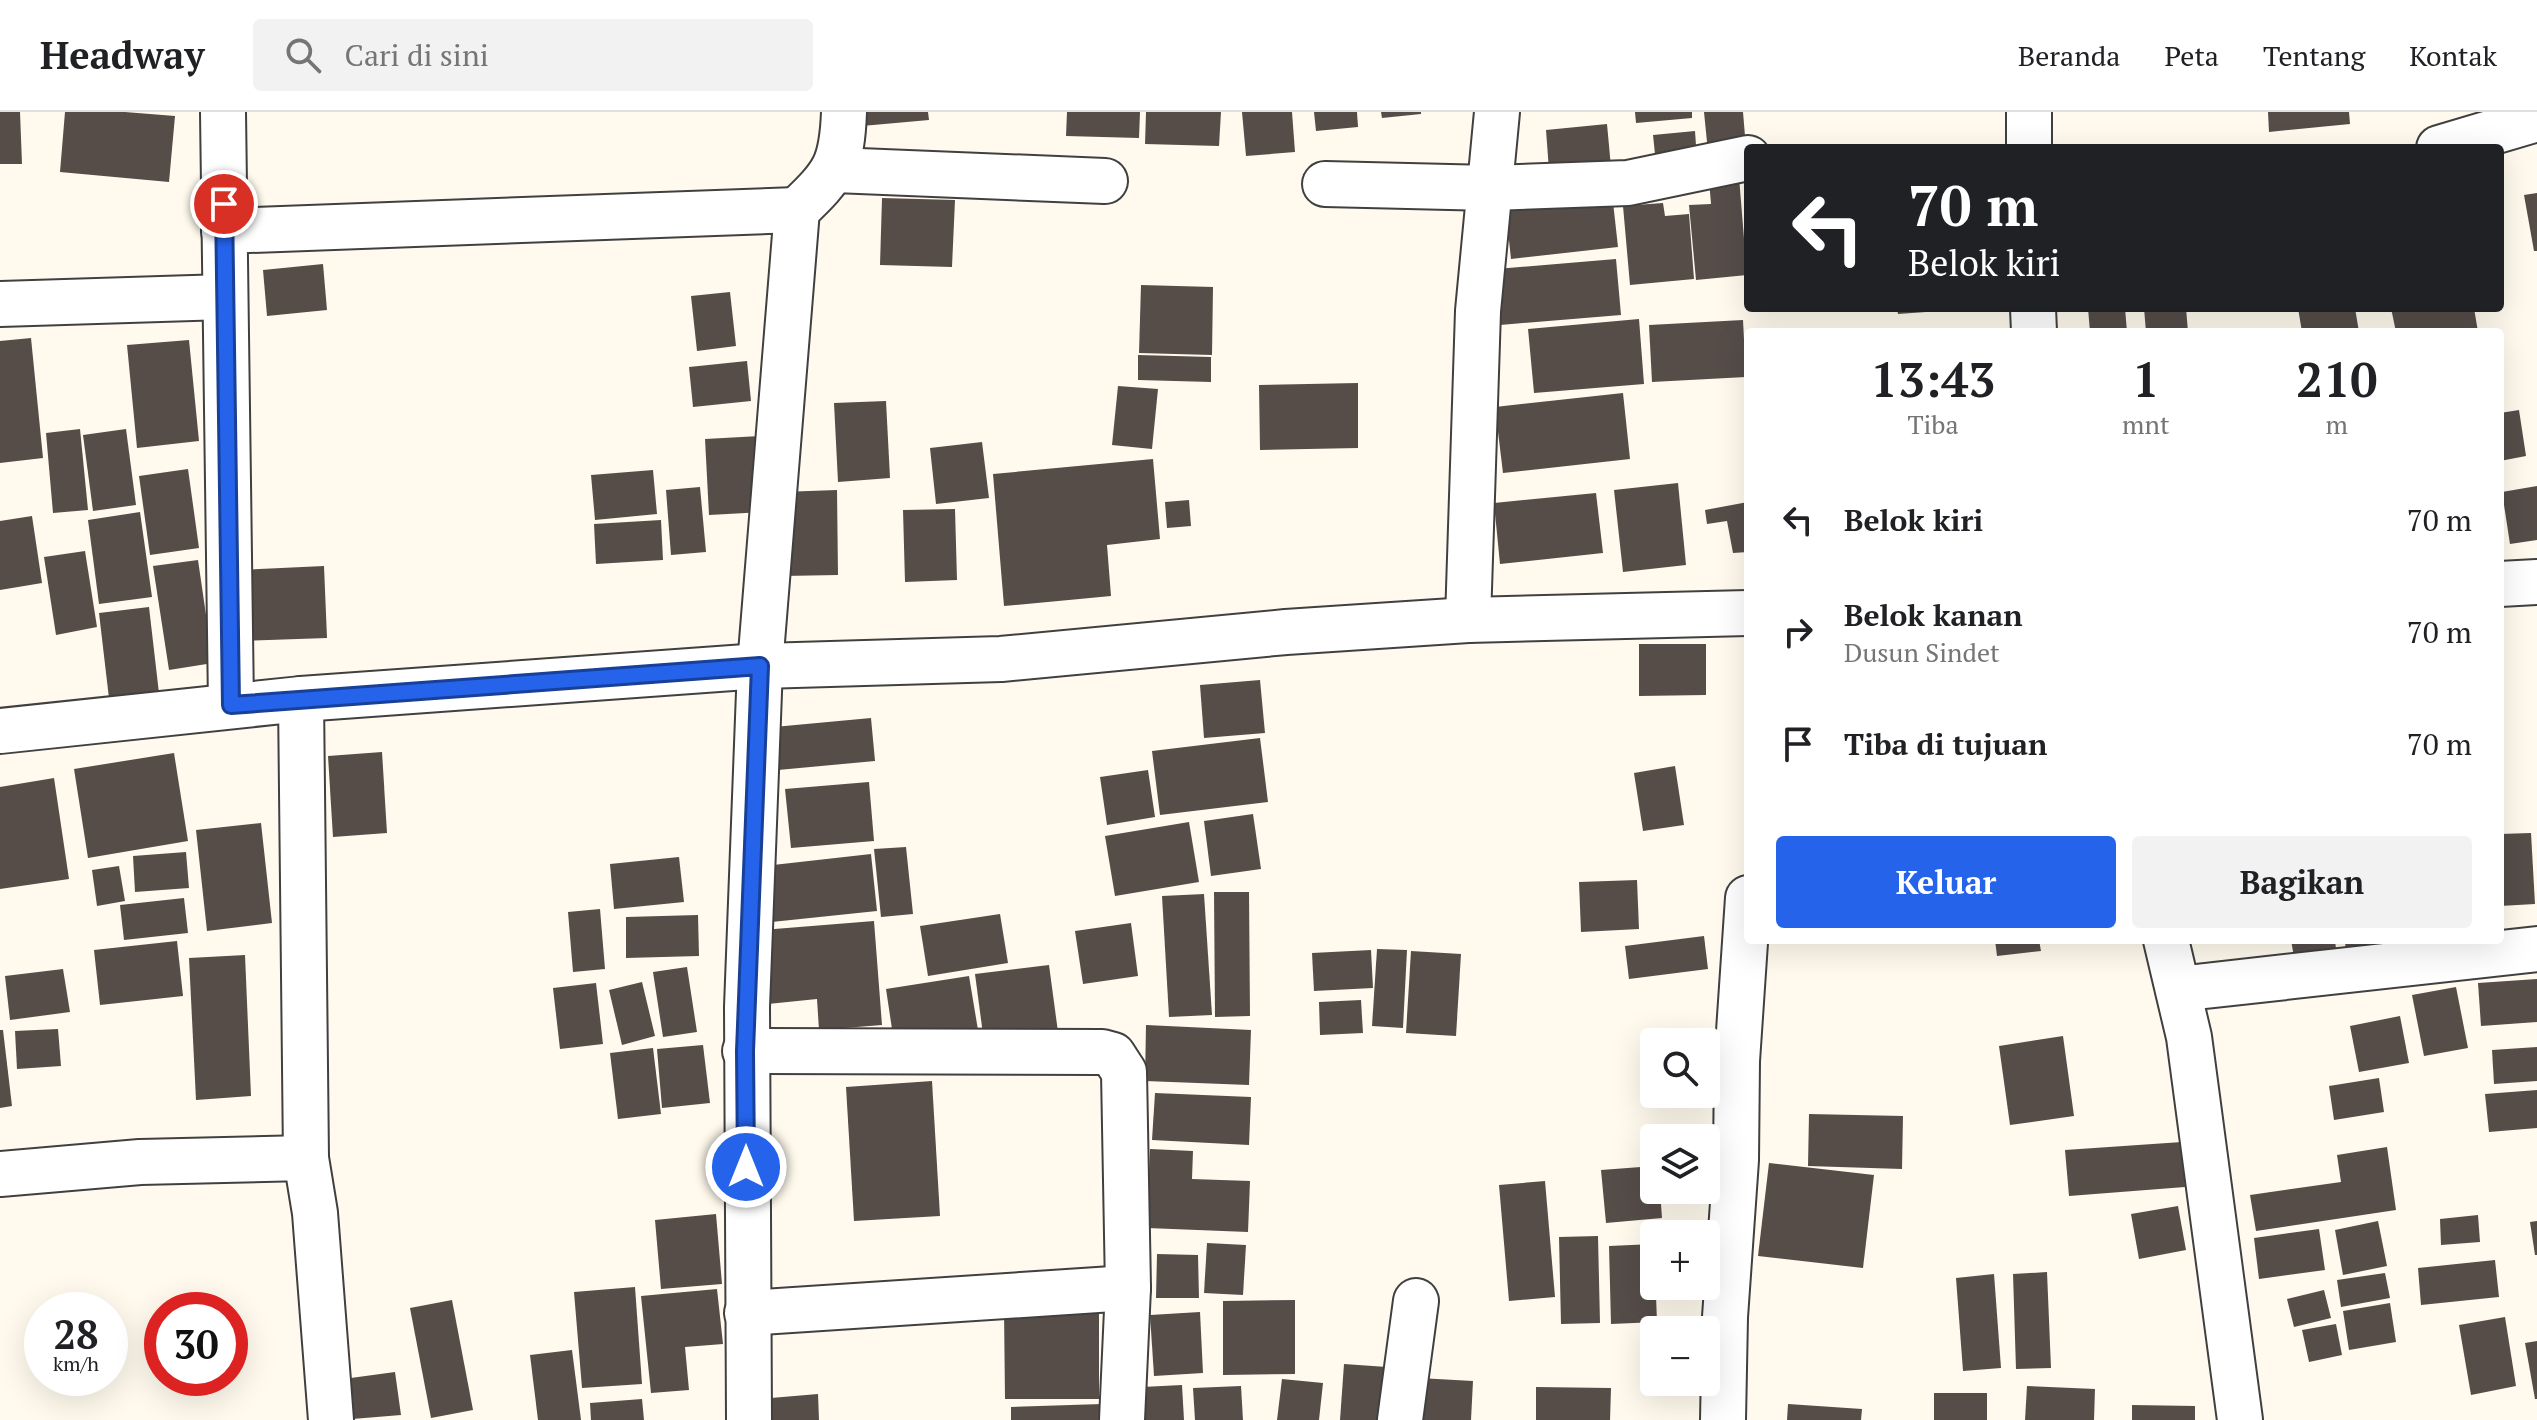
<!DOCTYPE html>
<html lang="id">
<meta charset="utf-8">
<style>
body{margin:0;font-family:"PT Serif",serif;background:#f2f2f2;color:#202124;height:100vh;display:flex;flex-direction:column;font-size:30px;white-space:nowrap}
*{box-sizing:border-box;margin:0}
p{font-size:26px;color:#757577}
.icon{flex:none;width:44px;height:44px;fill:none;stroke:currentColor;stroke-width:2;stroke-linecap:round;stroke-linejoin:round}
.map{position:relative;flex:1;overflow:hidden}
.side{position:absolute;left:1744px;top:216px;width:760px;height:616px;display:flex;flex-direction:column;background:#fff;border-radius:8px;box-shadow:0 8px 32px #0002}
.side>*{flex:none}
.hud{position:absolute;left:1744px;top:32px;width:760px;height:168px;border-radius:8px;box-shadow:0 8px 32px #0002;background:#202124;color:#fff;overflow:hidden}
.controls{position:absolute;left:1640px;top:916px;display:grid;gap:16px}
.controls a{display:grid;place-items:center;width:80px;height:80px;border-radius:8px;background:#fff;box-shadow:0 8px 32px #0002;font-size:40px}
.speed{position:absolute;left:24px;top:1180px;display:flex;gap:16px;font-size:40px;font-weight:700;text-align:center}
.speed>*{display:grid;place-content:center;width:104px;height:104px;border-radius:50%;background:#fff;box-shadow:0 8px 32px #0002;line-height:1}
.speed small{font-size:20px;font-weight:400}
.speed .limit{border:12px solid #d22;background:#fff;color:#111}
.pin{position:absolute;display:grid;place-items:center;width:68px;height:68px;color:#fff;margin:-34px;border:4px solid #fff;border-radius:50%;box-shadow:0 2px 8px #0007}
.me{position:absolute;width:88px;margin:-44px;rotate:0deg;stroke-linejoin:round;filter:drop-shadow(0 0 6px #0008)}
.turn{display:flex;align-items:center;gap:28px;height:168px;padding:0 32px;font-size:36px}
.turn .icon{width:104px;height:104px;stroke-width:2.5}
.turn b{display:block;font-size:56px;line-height:68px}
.eta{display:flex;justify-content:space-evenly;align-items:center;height:136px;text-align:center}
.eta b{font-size:48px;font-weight:700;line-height:56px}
.primary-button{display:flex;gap:16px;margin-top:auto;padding:16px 32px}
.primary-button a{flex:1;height:92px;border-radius:8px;background:#2563eb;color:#fff;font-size:32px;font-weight:700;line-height:92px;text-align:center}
.primary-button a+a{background:#f2f2f2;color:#202124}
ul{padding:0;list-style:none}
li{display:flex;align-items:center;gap:24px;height:112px;padding:0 32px}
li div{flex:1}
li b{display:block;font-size:30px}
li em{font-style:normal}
header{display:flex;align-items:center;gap:48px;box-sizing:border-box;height:112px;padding:0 40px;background:#fff;border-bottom:2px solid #e0e0e0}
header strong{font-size:38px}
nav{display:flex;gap:44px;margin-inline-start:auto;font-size:28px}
.search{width:560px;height:72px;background:#f2f2f2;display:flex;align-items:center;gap:20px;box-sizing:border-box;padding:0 28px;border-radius:8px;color:#757577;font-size:30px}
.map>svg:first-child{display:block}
</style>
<header>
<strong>Headway</strong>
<div class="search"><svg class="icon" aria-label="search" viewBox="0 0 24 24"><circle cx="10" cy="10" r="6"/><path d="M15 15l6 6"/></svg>Cari di sini</div>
<nav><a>Beranda</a><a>Peta</a><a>Tentang</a><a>Kontak</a></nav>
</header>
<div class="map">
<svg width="2537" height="1308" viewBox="0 0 2537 1308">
<rect width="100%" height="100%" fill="#fffaed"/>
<!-- building -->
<g fill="#564d49">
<path d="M0 0H20L22 52H0Z"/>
<path d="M65 0H125L175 4 169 70 60 60Z"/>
<path d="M861 0H928L929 8 862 14Z"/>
<path d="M1067 0H1140L1139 26 1066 24Z"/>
<path d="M1146 0H1221L1219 34 1145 32Z"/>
<path d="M1242 0H1292L1295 40 1246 44Z"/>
<path d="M1314 0H1357L1358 15 1316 19Z"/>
<path d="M1381 0H1421V2L1382 6Z"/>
<path d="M1635 0H1692V6L1636 11Z"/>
<path d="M1704 0H1743L1746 36 1708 40Z"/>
<path d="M2268 0H2349L2350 12 2269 20Z"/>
<path d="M1607 12 1612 66 1550 72 1546 18Z"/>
<path d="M1695 19 1697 48 1656 52 1653 23Z"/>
<path d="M1739 65 1747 163 1696 168 1689 93 1711 92 1709 68Z"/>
<path d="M1612 81 1618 135 1511 147 1505 92Z"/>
<path d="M2537 81V139H2534L2524 83Z"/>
<path d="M882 86 955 88 952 155 880 153Z"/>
<path d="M1663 91 1665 104 1689 102 1694 167 1630 173 1623 94Z"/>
<path d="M1616 147 1621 203 1500 213 1496 157Z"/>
<path d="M323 152 327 198 267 204 263 158Z"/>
<path d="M1141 173 1213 175 1212 243 1139 241Z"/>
<path d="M730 180 736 234 697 239 691 184Z"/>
<path d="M1897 196H1925L1926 200 1898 202Z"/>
<path d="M2088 196H2125L2127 220H2090Z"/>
<path d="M2144 196H2186L2188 220H2146Z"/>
<path d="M2298 196H2355L2359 220H2302Z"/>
<path d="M2391 196H2474L2478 220H2396Z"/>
<path d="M1639 207 1644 272 1534 281 1528 217Z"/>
<path d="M1743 208 1746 265 1652 270 1649 213Z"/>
<path d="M31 226 43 346 0 351V229Z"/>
<path d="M189 228 199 329 137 336 127 233Z"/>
<path d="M1138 243 1211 245V270L1138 268Z"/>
<path d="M747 249 751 289 693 295 689 255Z"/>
<path d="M1358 271V336L1260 338 1259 273Z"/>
<path d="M1118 274 1158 277 1152 337 1112 333Z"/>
<path d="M1623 281 1630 347 1503 361 1495 295Z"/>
<path d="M886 289 890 366 838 370 834 291Z"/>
<path d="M2519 298 2526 344 2500 349V301Z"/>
<path d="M80 317 88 398 53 401 46 321Z"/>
<path d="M126 317 136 393 93 399 83 323Z"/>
<path d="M760 324 764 400 709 403 705 327Z"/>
<path d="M982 330 989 386 936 392 930 336Z"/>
<path d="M1153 347 1160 427 1107 433 1111 484 1004 494 993 362Z"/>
<path d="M188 357 199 436 150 443 139 364Z"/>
<path d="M653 358 657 402 595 408 591 363Z"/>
<path d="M1678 371 1686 453 1623 460 1614 378Z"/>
<path d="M2537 374V428L2510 432 2502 380Z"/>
<path d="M700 375 706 440 671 443 666 378Z"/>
<path d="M837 378 838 463 783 464 781 380Z"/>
<path d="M1596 381 1603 441 1500 452 1494 391Z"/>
<path d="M1189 388 1191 414 1167 416 1165 390Z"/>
<path d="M1748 390V440L1733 441 1727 409 1707 412 1705 398Z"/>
<path d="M955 397 957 468 905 470 903 398Z"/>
<path d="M140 400 152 485 99 492 88 408Z"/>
<path d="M32 404 42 471 0 478V409Z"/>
<path d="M661 408 663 448 596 452 594 412Z"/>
<path d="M85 439 97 515 56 523 44 445Z"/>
<path d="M198 448 213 551 169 558 153 454Z"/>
<path d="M324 454 327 526 240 529 237 458Z"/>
<path d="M149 495 160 590 110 595 99 501Z"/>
<path d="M1639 532H1706V583L1639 584Z"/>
<path d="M1260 568 1265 621 1204 626 1200 573Z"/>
<path d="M871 606 875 649 778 658 774 615Z"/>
<path d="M1260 626 1268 690 1160 703 1152 639Z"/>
<path d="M382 640 387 721 333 725 328 644Z"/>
<path d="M174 641 188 729 88 746 74 657Z"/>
<path d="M1675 654 1684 713 1643 719 1634 661Z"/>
<path d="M1148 658 1155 705 1107 713 1100 665Z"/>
<path d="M54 666 69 767 0 777V675Z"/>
<path d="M869 670 874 729 791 736 785 677Z"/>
<path d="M1253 702 1261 757 1211 764 1204 709Z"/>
<path d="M1189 710 1199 770 1115 784 1105 724Z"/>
<path d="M261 711 272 811 207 819 196 718Z"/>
<path d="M2531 721 2535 792 2500 794V722Z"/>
<path d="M906 735 913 802 881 805 874 737Z"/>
<path d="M186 740 189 776 135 780 133 744Z"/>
<path d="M871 742 877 799 761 811 755 755Z"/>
<path d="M679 745 684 790 614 797 610 752Z"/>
<path d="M119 754 125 789 97 794 92 758Z"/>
<path d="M1637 768 1639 817 1581 820 1579 770Z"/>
<path d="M1214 780H1249L1250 904 1215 905Z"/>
<path d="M1204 782 1212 903 1169 905 1162 784Z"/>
<path d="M184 786 188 821 124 828 120 793Z"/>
<path d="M600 797 605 857 573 860 568 800Z"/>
<path d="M1000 802 1008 851 928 864 920 814Z"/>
<path d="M698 803 699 844 626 846V805Z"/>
<path d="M874 809 882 913 819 918 817 887 768 892 762 818Z"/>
<path d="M1131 811 1138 864 1083 872 1075 819Z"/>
<path d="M1704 824 1708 857 1629 867 1625 834Z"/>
<path d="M1995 828H2039L2041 839 1997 844Z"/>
<path d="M2291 828H2335L2337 846 2294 845Z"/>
<path d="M2345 828H2371L2372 843 2346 845Z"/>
<path d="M177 829 183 884 100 893 94 838Z"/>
<path d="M1377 837 1407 838 1403 916 1372 914Z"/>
<path d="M1371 838 1373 876 1314 879 1312 841Z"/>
<path d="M1411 839 1461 842 1456 924 1406 921Z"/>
<path d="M245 843 251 984 196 988 189 846Z"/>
<path d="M1049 853 1058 920 984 930 975 862Z"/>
<path d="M687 855 697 920 663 925 653 860Z"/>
<path d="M63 857 70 900 10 908 5 864Z"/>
<path d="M969 864 979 924 895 937 886 877Z"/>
<path d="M2537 867V910L2481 914 2478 871Z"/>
<path d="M642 870 655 924 622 933 609 878Z"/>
<path d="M596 871 603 932 560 937 553 876Z"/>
<path d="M2456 875 2468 936 2424 944 2412 883Z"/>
<path d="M1361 888 1363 921 1320 923 1319 890Z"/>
<path d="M2400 904 2409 951 2359 960 2350 914Z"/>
<path d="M1146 913 1251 918 1249 973 1145 969Z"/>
<path d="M58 917 61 954 17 957 15 919Z"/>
<path d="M0 918H3L12 994 0 996Z"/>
<path d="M2063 924 2074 1004 2010 1013 1999 934Z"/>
<path d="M703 933 710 991 662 996 657 937Z"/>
<path d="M2537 935V969L2494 972 2492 938Z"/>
<path d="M653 936 661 1002 618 1007 610 941Z"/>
<path d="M2379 966 2384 1000 2334 1008 2329 974Z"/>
<path d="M932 969 940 1104 854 1109 846 975Z"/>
<path d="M2537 978V1016L2489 1020 2485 982Z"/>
<path d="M1155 981 1251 985 1249 1033 1152 1028Z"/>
<path d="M1809 1002 1903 1004 1902 1057 1808 1054Z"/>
<path d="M2182 1030 2185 1075 2069 1084 2065 1038Z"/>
<path d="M2387 1035 2396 1098 2256 1119 2250 1083 2341 1070 2337 1043Z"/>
<path d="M1150 1037 1193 1039 1192 1067 1250 1069 1248 1120 1147 1116Z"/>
<path d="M1769 1051 1874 1063 1863 1156 1758 1144Z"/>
<path d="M1654 1054V1078H1660L1662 1106 1606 1111 1601 1058Z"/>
<path d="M1545 1069 1555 1185 1509 1189 1499 1073Z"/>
<path d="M2178 1094 2186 1138 2139 1147 2131 1102Z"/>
<path d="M716 1102 722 1172 661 1177 655 1108Z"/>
<path d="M2478 1103 2480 1130 2441 1133 2440 1107Z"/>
<path d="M2378 1109 2387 1154 2343 1163 2335 1118Z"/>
<path d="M2537 1109V1143H2535L2530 1110Z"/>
<path d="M2319 1117 2325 1158 2259 1167 2254 1126Z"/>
<path d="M1598 1124 1600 1211 1561 1212 1559 1125Z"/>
<path d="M1207 1131 1246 1133 1243 1183 1204 1181Z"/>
<path d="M1654 1132 1657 1210 1611 1212 1609 1134Z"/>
<path d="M1157 1142 1198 1143 1199 1186H1156Z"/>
<path d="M2495 1148 2499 1185 2421 1193 2418 1156Z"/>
<path d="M2047 1160 2051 1256 2016 1257 2013 1162Z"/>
<path d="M2385 1161 2390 1186 2341 1195 2337 1168Z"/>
<path d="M1994 1162 2001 1256 1963 1259 1956 1166Z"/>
<path d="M635 1175 642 1272 582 1276 574 1180Z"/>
<path d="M717 1177 723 1232 685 1235 689 1278 651 1281 641 1184Z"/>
<path d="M2324 1178 2331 1206 2294 1215 2287 1187Z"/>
<path d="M452 1188 473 1298 431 1306 410 1196Z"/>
<path d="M1295 1188V1262L1223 1263V1189Z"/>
<path d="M2390 1191 2396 1230 2349 1238 2343 1199Z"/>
<path d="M1004 1197H1099V1287H1005Z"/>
<path d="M1200 1200 1203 1261 1154 1264 1150 1203Z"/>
<path d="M2505 1205 2516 1274 2471 1283 2459 1213Z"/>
<path d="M2336 1212 2342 1243 2309 1250 2302 1218Z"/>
<path d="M2537 1229V1287H2535L2525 1231Z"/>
<path d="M572 1238 581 1308H538L530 1243Z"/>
<path d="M1344 1252 1387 1255 1383 1308H1340Z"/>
<path d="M395 1260 401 1303 340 1308 336 1268Z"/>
<path d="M1419 1266 1473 1269 1471 1308H1416Z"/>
<path d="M1282 1267 1323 1271 1319 1308H1277Z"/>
<path d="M1182 1273 1184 1308H1143L1142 1275Z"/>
<path d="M1241 1274 1243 1308H1195L1193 1276Z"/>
<path d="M2027 1274 2095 1277 2094 1308H2025Z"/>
<path d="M1536 1275 1611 1276 1610 1308H1536Z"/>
<rect x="1934" y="1281" width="53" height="27"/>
<path d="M818 1282 819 1308H759L758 1287Z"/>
<path d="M642 1287 644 1308H591L590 1291Z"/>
<path d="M1102 1292V1308H1011V1295Z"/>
<path d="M1788 1292 1862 1297 1861 1308H1787Z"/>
<path d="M2132 1293 2195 1294V1308H2132Z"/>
</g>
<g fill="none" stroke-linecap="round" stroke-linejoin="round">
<!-- minor casing -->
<g stroke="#404040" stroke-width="48">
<g id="minor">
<path d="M223 0 231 593"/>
<path d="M2029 0V36"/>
<path d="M2439 36 2537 7"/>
<path d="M835 58 1105 69"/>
<path d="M1325 72 1491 76 1628 71 1748 46"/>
<path d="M224 119 797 98"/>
<path d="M0 192 225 185"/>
<path d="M2033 196 2034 220"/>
<path d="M2500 472 2537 470"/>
<path d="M1468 508 1478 199 1497 0"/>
<path d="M301 587 306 1046"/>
<path d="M0 619 301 587 760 554 1001 547 1286 520 1468 508 1748 501"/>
<path d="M2166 828 2189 925 2240 1308"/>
<path d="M2178 877 2537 837"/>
<path d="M745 939 1102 940 1113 943 1124 960 1128 1176 1122 1308"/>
<path d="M0 1062 140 1050 306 1046 315 1101 331 1308"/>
<path d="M747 1201 1128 1176"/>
<path d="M749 1308 747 895 760 554 797 98C835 62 842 52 844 0"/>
<path d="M1400 1308 1416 1189"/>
<path d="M1723 1308 1725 1205 1736 1048 1737 949 1748 786"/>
</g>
</g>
<!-- minor -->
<use href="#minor" stroke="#fff" stroke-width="44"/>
</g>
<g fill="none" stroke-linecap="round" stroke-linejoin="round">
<!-- route casing -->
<g stroke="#184099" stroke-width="20">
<path id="route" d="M224 92 231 593 760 554 745 939 746 1055"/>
</g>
<!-- route -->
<use href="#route" stroke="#2563eb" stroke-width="14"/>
</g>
</svg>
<div class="controls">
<a><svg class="icon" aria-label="search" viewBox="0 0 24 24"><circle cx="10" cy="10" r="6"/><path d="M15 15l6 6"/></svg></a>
<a><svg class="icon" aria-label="layers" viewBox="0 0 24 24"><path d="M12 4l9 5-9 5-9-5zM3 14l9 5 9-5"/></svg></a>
<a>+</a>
<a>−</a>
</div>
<div class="speed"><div>28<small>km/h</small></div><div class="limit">30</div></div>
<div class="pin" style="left:224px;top:92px;background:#d93025"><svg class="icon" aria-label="arrive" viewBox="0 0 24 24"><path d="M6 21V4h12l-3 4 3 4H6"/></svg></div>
<svg class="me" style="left:746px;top:1055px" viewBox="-20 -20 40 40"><circle r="17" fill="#2563eb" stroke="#fff" stroke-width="3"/><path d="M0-11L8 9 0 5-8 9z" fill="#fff"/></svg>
<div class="hud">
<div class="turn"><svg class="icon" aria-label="left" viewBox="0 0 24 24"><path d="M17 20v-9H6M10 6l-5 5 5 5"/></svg><div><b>70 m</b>Belok kiri</div></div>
</div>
<section class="side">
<div class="eta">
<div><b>13:43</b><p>Tiba</p></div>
<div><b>1</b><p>mnt</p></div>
<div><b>210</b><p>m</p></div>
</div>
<ul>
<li><svg class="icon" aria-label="left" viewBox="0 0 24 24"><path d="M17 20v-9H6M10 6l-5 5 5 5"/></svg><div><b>Belok kiri</b></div><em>70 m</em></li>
<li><svg class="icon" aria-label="right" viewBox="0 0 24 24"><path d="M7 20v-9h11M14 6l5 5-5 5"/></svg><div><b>Belok kanan</b><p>Dusun Sindet</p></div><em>70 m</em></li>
<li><svg class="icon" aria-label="arrive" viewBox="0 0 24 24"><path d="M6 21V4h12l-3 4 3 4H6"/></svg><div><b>Tiba di tujuan</b></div><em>70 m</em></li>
</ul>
<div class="primary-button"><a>Keluar</a><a>Bagikan</a></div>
</section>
</div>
